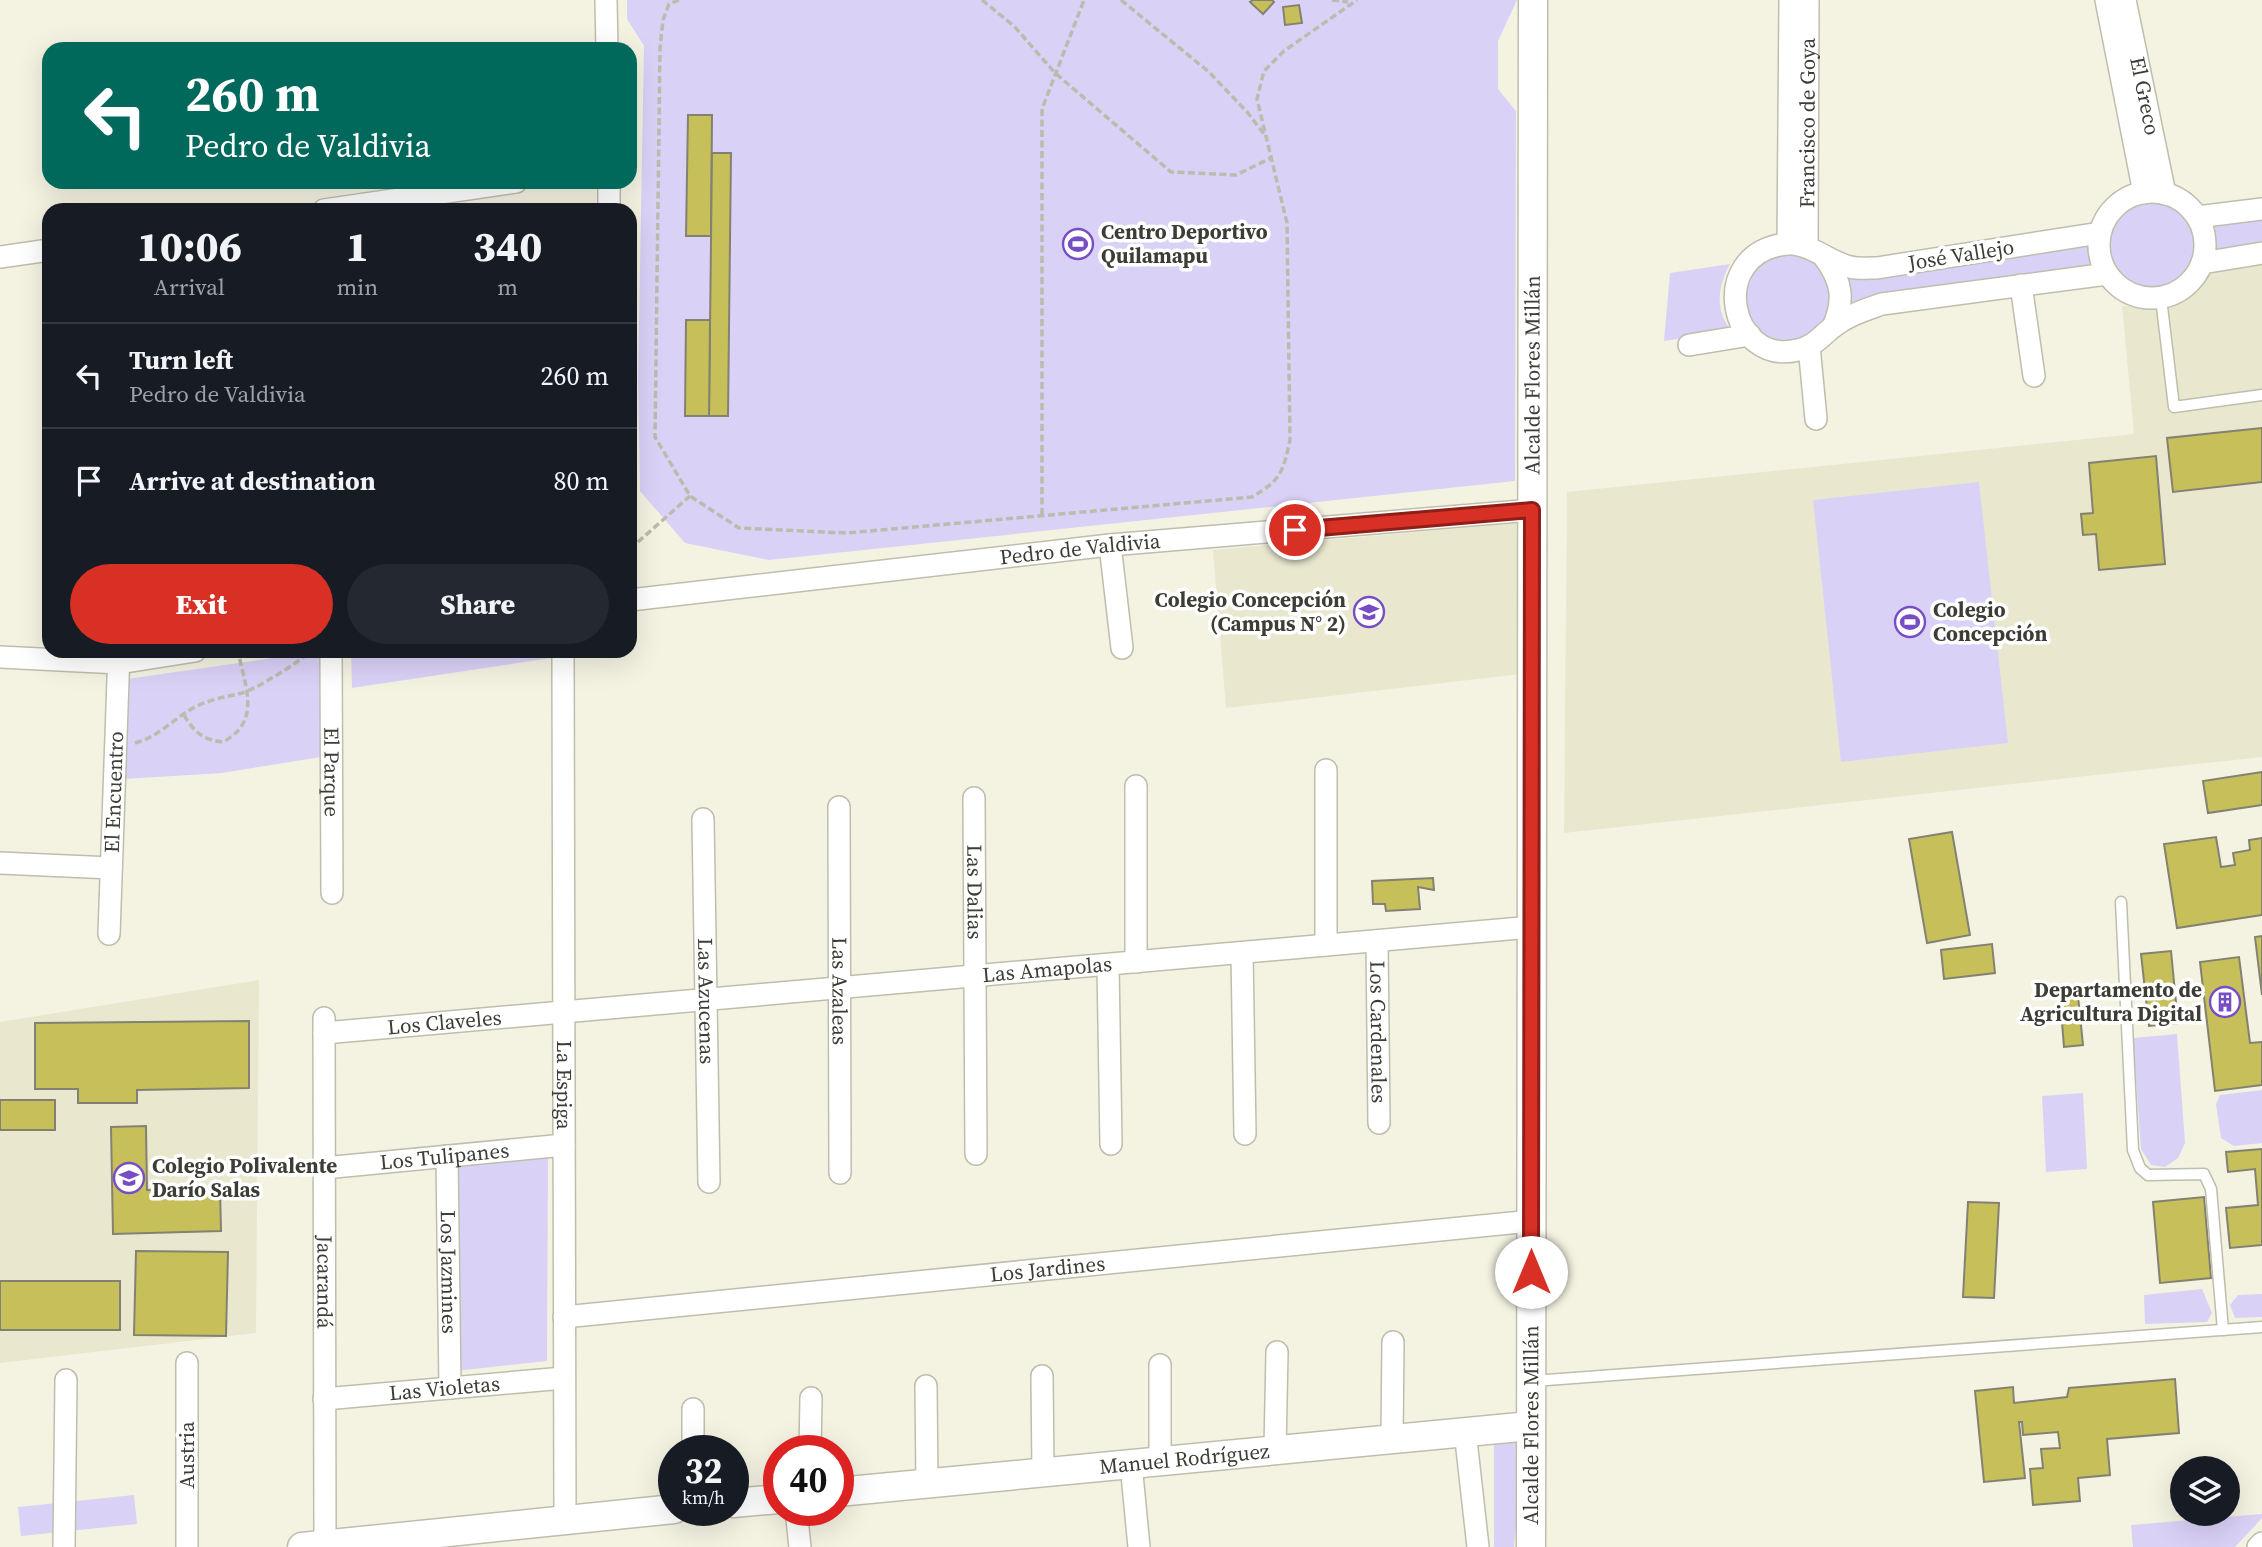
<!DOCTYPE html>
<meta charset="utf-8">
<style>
body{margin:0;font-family:"Source Serif 4",serif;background:#242831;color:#f1f3f6;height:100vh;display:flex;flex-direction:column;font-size:26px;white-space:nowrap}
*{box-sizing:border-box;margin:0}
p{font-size:23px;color:#9ea1a6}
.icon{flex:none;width:38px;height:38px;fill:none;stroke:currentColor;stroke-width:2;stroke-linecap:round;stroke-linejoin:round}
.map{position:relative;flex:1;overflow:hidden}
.panel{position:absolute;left:42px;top:203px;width:595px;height:455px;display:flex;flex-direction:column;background:#171b24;border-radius:21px;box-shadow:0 7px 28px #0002}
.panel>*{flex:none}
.hud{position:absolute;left:42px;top:42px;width:595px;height:147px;border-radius:21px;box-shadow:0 7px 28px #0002;background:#00695c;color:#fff;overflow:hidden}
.buttons{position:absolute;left:2170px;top:1456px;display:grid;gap:14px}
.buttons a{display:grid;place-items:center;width:70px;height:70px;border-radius:50%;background:#171b24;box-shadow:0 7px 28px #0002;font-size:35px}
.speed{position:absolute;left:658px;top:1435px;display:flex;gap:14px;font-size:35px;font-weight:700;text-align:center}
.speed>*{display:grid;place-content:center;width:91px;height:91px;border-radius:50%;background:#171b24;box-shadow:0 7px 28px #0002;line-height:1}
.speed small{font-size:18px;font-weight:400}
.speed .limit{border:10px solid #d22;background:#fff;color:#111}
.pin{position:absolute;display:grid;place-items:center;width:60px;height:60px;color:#fff;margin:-30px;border:4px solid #fff;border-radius:50%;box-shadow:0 2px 7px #0007}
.me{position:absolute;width:77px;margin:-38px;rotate:0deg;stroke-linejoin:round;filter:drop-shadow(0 0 5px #0008)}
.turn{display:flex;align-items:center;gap:24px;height:147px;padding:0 28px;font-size:32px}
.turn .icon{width:91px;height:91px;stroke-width:2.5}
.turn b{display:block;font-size:49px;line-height:60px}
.eta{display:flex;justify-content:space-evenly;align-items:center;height:119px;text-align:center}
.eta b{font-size:42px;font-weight:800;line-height:49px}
.primary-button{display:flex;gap:14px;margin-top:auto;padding:14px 28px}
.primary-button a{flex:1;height:80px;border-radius:42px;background:#d93025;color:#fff;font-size:28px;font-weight:800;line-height:80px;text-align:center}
.primary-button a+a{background:#242831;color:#f1f3f6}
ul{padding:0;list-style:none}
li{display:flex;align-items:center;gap:21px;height:105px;padding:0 28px;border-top:2px solid #363941}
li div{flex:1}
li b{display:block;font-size:26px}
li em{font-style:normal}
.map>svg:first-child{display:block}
</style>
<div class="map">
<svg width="2262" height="1547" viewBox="0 0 2262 1547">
<rect width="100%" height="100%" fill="#f4f3e2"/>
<!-- built -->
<g fill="#e9e8cf">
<path d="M2262 262V757L1564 833 1567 492 2134 434 2122 306 2161 307 2183 296 2206 270Z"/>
<path d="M1519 523 1521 674 1226 708 1213 550Z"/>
<path d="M259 980 256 1333 0 1363V1022Z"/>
</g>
<!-- green -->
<g fill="#dad1f7">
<path d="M627 0H1517L1498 41V89L1516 111 1515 481 769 560 685 543 640 491 638 377 644 46 627 19Z"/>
<circle cx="2153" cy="246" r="48"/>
<path d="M2262 213V249L2213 256 2209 218Z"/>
<path d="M2097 237 2102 267 1840 314 1834 263Z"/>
<path d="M1790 249 1825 266 1836 304 1814 337C1803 339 1787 345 1776 343 1744 339 1729 283 1754 263 1763 256 1779 253 1790 249Z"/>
<path d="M1730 264C1718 285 1714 311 1732 331L1664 341 1670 273Z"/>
<path d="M1979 482 2008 743 1841 762 1813 500Z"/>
<path d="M322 651 321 757 222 773 124 779 127 679Z"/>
<path d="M351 651H552L551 658 352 688Z"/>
<path d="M2177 1034 2185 1143 2178 1158 2165 1167 2151 1165 2141 1149 2133 1038Z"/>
<path d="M2262 1090V1143L2234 1146 2221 1138 2216 1104 2220 1095Z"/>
<path d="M2083 1093 2087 1169 2046 1172 2042 1096Z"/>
<path d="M548 1157 547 1361 455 1371 456 1165Z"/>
<path d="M2202 1289 2212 1313 2207 1322 2145 1324 2144 1295Z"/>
<path d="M2262 1294V1317L2235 1318 2230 1305 2238 1295Z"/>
<path d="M1524 1435 1514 1547H1494V1439Z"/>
<path d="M134 1495 137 1524 21 1536 18 1507Z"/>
<path d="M2262 1514V1518L2235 1547H2133L2131 1525Z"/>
</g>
<!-- building -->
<g fill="#c7c05a" stroke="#838272" stroke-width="2">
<path d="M1253 0H1272L1274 2 1263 14 1250 2Z"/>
<path d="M1299 5 1302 23 1285 25 1283 7Z"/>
<path d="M688 115H712L711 236H686Z"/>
<path d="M712 153H731L728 416H709Z"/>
<path d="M686 320H710L709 416H685Z"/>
<path d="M2262 428V482L2173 492 2167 438Z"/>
<path d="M2156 456 2165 564 2099 570 2096 534 2083 535 2081 514 2093 513 2089 463Z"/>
<path d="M2262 772V805L2208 813 2203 781Z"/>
<path d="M1952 832 1970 935 1927 943 1909 839Z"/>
<path d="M2216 837 2221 867 2235 865 2233 853 2250 850 2249 840 2262 838V915L2177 928 2164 844Z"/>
<path d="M1433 878 1434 890 1418 887 1420 909 1386 911 1385 904H1373L1372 881Z"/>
<path d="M2262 936V995L2255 937Z"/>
<path d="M1992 944 1995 973 1944 979 1941 950Z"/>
<path d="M2171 951 2178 1023 2149 1026 2141 954Z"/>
<path d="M2239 957 2250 1043 2262 1042V1085L2215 1091 2200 962Z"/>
<path d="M2078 996 2083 1045 2064 1047 2060 998Z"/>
<path d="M249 1021V1088L137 1090V1103H78V1089H35V1023Z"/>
<rect x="0" y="1100" width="55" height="30"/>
<path d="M146 1126 147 1190 220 1188 221 1231 113 1234 111 1127Z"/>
<path d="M2262 1149V1245L2230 1248 2226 1208 2258 1205 2255 1169 2228 1172 2226 1152Z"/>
<path d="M2204 1197 2211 1278 2160 1283 2153 1202Z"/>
<path d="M1968 1202 1999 1203 1994 1298 1963 1297Z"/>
<path d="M136 1251 228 1252 226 1336 134 1335Z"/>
<rect x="0" y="1281" width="120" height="49"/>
<path d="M2175 1379 2179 1433 2107 1439 2110 1475 2078 1478 2080 1501 2033 1505 2030 1469 2043 1468 2041 1449 2060 1448 2058 1432 2023 1435 2022 1422H2019L2025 1478 1984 1482 1975 1391 2013 1387 2014 1403 2067 1397 2069 1388Z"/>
</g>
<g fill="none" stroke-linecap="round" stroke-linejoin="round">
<!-- service casing -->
<g stroke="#bfbead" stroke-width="13">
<g id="service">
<path d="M2161 298 2174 407 2262 395"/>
<path d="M2121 902 2133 1150 2140 1168 2148 1175 2204 1174 2211 1189 2223 1330"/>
<path d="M1533 1381 2262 1327"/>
</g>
</g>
<!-- minor casing -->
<g stroke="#bfbead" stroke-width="24">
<g id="minor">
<path d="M606 0 607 49"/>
<path d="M2106 0 2144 193"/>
<path id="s1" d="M2125 0 2165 194"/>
<circle cx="2152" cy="245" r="53"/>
<path d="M324 210 516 182"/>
<path d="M609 210V182"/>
<path d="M2197 217 2262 209"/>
<path d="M2100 233 1877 268C1869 268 1858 269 1850 267 1829 262 1809 242 1786 244 1706 253 1729 367 1798 350 1815 346 1821 336 1833 327 1848 315 1865 310 1882 304L2107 274"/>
<path d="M1788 244 1790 0"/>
<path id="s2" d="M1807 247 1808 0"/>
<path d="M0 257 49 250"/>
<path d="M1824 257C1842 281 1845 300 1833 327"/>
<path d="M2202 263 2262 253"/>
<path d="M2021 285 2034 376"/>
<path d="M1689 345 1750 335"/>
<path d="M1809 346 1816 419"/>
<path d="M1110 545 1122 648"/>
<path id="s3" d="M630 600 1110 545 1532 510"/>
<path id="s4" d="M331 651 332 893"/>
<path id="s5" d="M563 651 565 1520"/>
<path d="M0 657 119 663 195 651"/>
<path d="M1326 770V945"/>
<path id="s6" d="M974 798 976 1154"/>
<path id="s7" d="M839 807 840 1173"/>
<path id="s8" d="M703 819 709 1182"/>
<path d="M0 863 111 868"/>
<path id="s9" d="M109 934 119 651"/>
<path id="s10" d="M1377 941 1379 1123"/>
<path d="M1242 953 1245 1134"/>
<path d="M1136 962V786"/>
<path d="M1108 965 1111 1144"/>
<path id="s11" d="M324 1018 325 1545"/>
<path id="s12" d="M324 1033 1531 927"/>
<path id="s13" d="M447 1156 450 1388"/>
<path id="s14" d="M324 1168 564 1145"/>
<path id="s15" d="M564 1317 1531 1221"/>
<path d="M1160 1365V1461"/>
<path d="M1042 1376 1043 1472"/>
<path d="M926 1386 927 1484"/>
<path id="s16" d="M324 1399 564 1378"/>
<path d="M1465 1431 1478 1547"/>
<path d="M1392 1438 1393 1342"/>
<path d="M1275 1449 1277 1352"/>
<path d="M693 1451V1409"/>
<path d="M810 1451 811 1398"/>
<path d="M1131 1464 1139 1547"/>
<path d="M796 1510 800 1547"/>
<path d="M64 1547 66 1380"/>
<path d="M187 1547V1363"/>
<path d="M2258 1547 2262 1543"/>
</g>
</g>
<!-- tertiary casing -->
<g stroke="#bfbead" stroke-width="31">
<g id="tertiary">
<path id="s17" d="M838 1492 1530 1426"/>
<path d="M733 1503 779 1499"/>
<path d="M302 1547 674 1509"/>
<path id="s18" d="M1531 1547 1533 0"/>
</g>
</g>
<!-- path -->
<g stroke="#bcbbad" stroke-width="3.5" stroke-dasharray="7 3.5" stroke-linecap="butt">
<path d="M679 0 669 4 663 20 660 48 655 437 690 496 739 528 847 533 1252 497C1281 480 1283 472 1290 440L1287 223 1257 99 1264 71 1284 51 1357 0"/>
<path d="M982 0 1014 26 1055 73 1171 172 1236 175 1271 158"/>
<path d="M1121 0 1209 72 1248 113 1264 134"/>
<path d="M1332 0 1348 2"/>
<path d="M1042 515V109L1084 0"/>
<path d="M630 549 690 496"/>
<path d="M184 715C194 732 203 740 223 742 262 721 245 687 238 651"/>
<path d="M135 743C159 737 174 718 195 707 211 699 226 697 242 693 257 689 299 662 311 651"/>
</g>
<!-- service -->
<use href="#service" stroke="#fff" stroke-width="10"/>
<!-- minor -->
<use href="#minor" stroke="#fff" stroke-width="21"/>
<!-- tertiary -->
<use href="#tertiary" stroke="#fff" stroke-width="28"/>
</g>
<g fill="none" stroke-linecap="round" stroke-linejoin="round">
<!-- route casing -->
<g stroke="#8d1f18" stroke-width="18">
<path id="route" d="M1295 530 1532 510 1531 1272"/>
</g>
<!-- route -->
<use href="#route" stroke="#d93025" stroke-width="12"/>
</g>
<!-- icons -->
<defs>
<g id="stadium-ring" transform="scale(1.575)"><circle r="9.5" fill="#fff" stroke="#774dc6" stroke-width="1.5"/><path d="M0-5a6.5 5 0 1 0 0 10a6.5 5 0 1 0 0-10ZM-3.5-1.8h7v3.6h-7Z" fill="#774dc6"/></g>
<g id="school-ring" transform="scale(1.575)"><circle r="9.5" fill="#fff" stroke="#774dc6" stroke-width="1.5"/><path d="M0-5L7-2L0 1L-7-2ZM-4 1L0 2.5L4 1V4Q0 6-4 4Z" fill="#774dc6"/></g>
<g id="building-ring" transform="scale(1.575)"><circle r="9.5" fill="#fff" stroke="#774dc6" stroke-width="1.5"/><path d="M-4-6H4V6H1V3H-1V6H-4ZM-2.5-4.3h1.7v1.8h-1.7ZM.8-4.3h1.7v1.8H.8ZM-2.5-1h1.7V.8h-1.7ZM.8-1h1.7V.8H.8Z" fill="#774dc6"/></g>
</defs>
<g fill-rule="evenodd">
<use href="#stadium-ring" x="1078" y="244"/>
<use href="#school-ring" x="1369" y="612"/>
<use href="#stadium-ring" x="1910" y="622"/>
<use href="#building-ring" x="2225" y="1002"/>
<use href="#school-ring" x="129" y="1178"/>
</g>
<g text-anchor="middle" stroke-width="7" stroke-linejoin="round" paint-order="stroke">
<!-- street labels -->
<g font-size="21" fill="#3d3d36" stroke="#fff">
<text dy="7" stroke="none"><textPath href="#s1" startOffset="98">El Greco</textPath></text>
<text dy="7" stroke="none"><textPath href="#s2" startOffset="124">Francisco de Goya</textPath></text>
<text transform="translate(1961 255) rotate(-9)" y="7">José Vallejo</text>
<text dy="7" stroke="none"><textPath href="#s18" startOffset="1172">Alcalde Flores Millán</textPath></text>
<text dy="7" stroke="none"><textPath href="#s3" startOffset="453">Pedro de Valdivia</textPath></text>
<text dy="7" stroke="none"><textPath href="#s4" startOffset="121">El Parque</textPath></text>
<text dy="7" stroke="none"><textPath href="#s9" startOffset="142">El Encuentro</textPath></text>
<text dy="7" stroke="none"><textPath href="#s6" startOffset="94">Las Dalias</textPath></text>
<text dy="7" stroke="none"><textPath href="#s12" startOffset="726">Las Amapolas</textPath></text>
<text dy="7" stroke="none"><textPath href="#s7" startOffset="184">Las Azaleas</textPath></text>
<text dy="7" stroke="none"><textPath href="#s8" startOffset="182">Las Azucenas</textPath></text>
<text dy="7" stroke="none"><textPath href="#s12" startOffset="121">Los Claveles</textPath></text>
<text dy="7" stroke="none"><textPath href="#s10" startOffset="91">Los Cardenales</textPath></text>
<text dy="7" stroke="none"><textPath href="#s5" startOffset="434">La Espiga</textPath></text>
<text dy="7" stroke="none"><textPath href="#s14" startOffset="121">Los Tulipanes</textPath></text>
<text dy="7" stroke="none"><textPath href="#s15" startOffset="486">Los Jardines</textPath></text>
<text dy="7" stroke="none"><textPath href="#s13" startOffset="116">Los Jazmines</textPath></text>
<text dy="7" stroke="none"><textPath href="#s11" startOffset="264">Jacarandá</textPath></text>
<text dy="7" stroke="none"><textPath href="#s16" startOffset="121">Las Violetas</textPath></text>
<text dy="7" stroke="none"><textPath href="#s18" startOffset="122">Alcalde Flores Millán</textPath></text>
<text transform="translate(187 1455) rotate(-90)" y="7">Austria</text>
<text dy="7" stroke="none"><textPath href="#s17" startOffset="348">Manuel Rodríguez</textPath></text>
</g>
<!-- poi labels -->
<g font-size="21" font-weight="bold" fill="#3d3d36" stroke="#fff" text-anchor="start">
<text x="1101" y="239">Centro Deportivo<tspan x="1101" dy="24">Quilamapu</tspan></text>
<text x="1346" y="607" text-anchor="end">Colegio Concepción<tspan x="1346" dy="24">(Campus N° 2)</tspan></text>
<text x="1933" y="617">Colegio<tspan x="1933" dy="24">Concepción</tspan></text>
<text x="2202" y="997" text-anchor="end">Departamento de<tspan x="2202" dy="24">Agricultura Digital</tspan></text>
<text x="152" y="1173">Colegio Polivalente<tspan x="152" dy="24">Darío Salas</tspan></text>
</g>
</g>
</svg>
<div class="buttons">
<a><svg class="icon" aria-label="layers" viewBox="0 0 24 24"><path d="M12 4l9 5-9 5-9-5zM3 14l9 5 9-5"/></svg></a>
</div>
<div class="speed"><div>32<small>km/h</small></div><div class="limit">40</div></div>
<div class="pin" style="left:1295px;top:530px;background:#d93025"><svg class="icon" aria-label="arrive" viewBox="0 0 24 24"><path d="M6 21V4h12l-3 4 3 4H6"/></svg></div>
<svg class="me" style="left:1531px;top:1272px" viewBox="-20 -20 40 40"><circle r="19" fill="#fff"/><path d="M0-13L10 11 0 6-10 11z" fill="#d93025"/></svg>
<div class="hud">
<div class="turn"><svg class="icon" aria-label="left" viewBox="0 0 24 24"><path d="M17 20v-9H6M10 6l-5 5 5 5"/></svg><div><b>260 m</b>Pedro de Valdivia</div></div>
</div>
<section class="panel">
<div class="eta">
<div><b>10:06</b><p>Arrival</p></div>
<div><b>1</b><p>min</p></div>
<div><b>340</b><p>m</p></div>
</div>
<ul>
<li><svg class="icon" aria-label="left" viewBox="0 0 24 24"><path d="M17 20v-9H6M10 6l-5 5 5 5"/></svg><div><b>Turn left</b><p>Pedro de Valdivia</p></div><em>260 m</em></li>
<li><svg class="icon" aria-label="arrive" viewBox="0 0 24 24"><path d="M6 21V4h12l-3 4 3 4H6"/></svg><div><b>Arrive at destination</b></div><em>80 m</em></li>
</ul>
<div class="primary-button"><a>Exit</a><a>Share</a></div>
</section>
</div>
